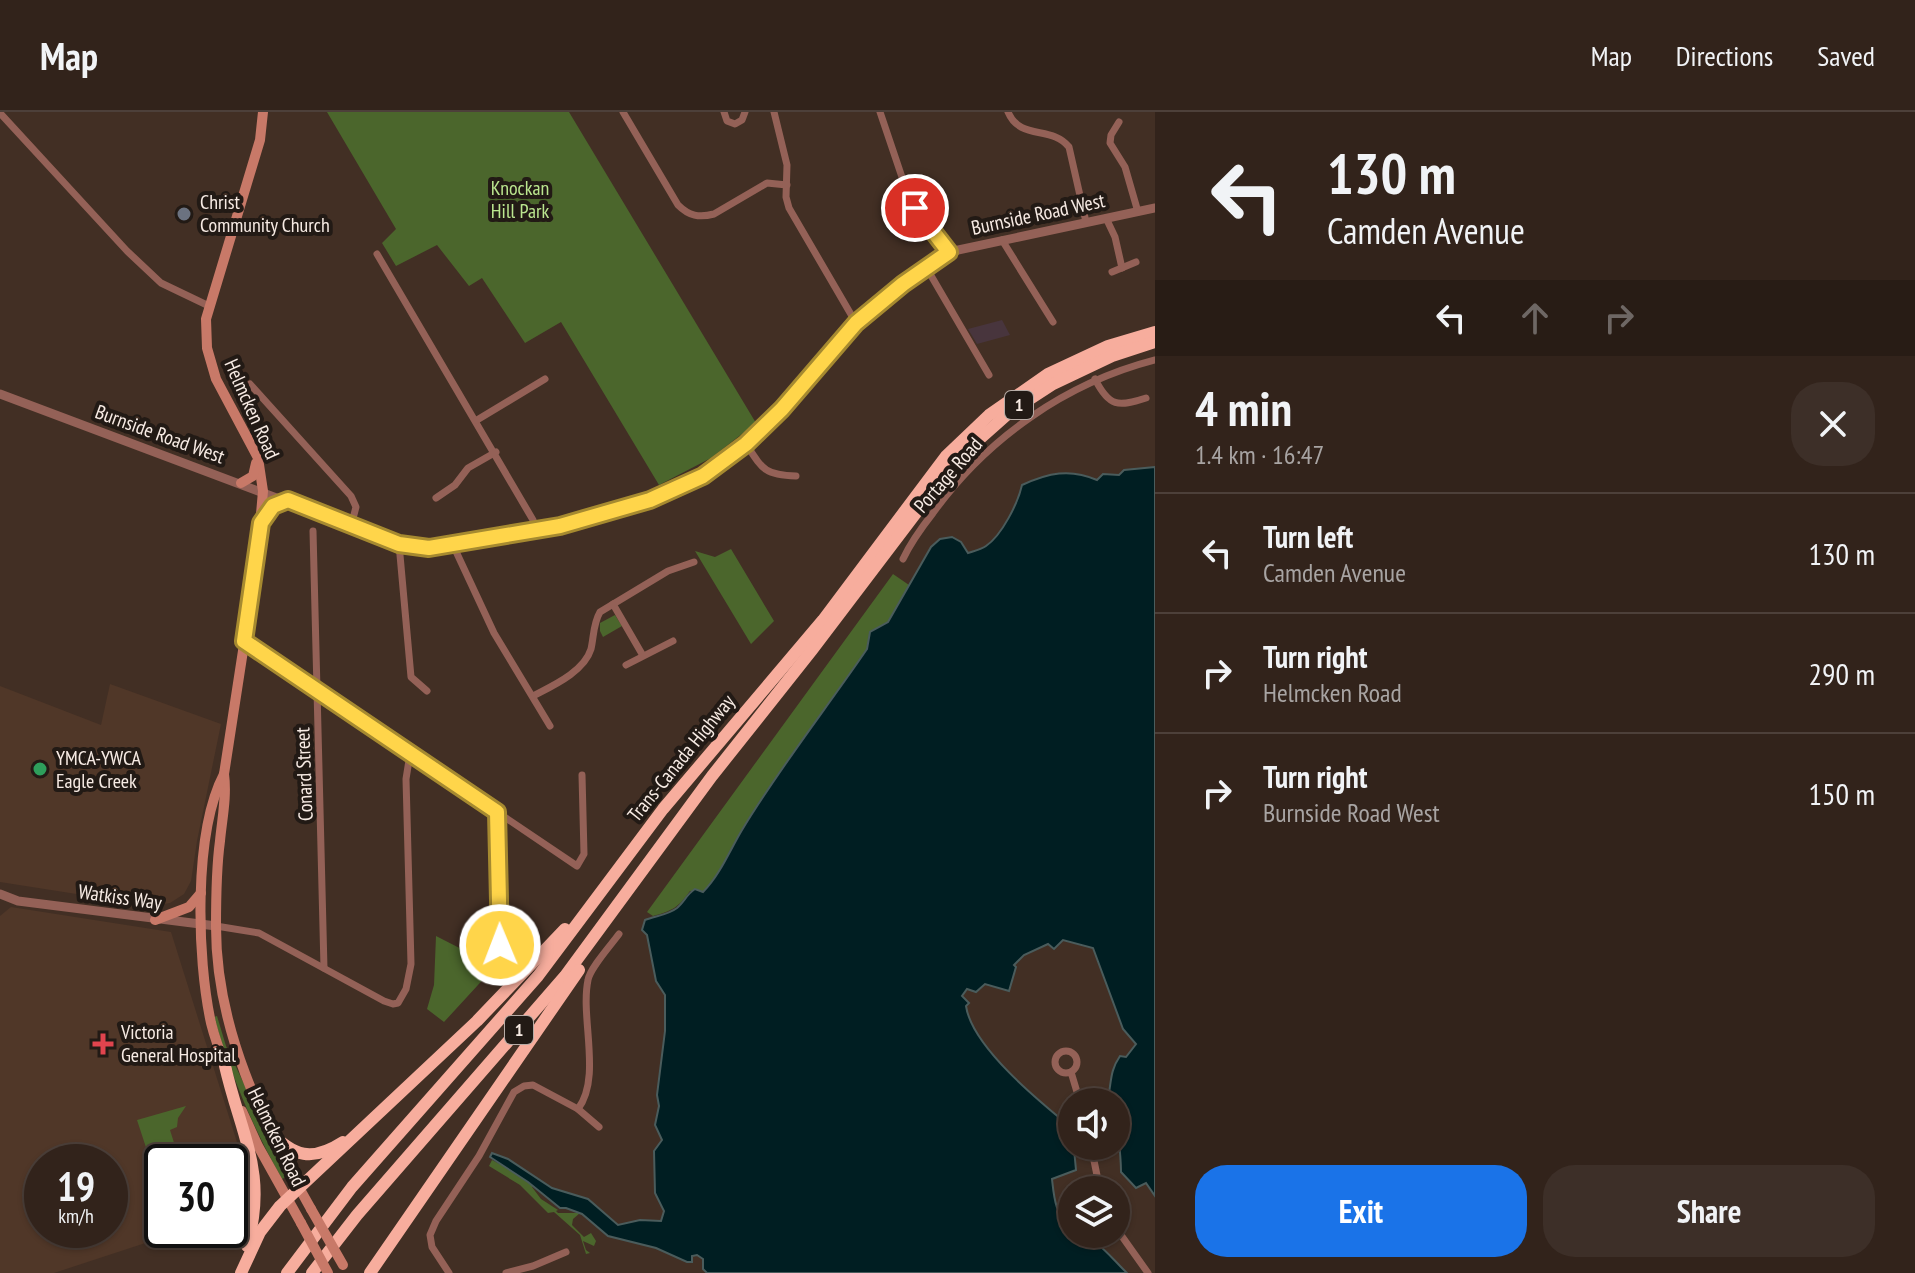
<!DOCTYPE html>
<meta charset="utf-8">
<style>
body{margin:0;font-family:"PT Sans Narrow",sans-serif;background:#3d2f28;color:#f1f3f6;height:100vh;display:flex;flex-direction:column;font-size:30px;white-space:nowrap}
*{box-sizing:border-box;margin:0}
p{font-size:26px;color:#a8a4a3}
.icon{flex:none;width:44px;height:44px;fill:none;stroke:currentColor;stroke-width:2;stroke-linecap:round;stroke-linejoin:round}
.map{position:relative;flex:1;overflow:hidden}
.details{display:flex;flex-direction:column;background:#32231b;width:760px}
.details>*{flex:none}
.top-card{background:#32231b;color:#f1f3f6;overflow:hidden}
.fabs{position:absolute;left:1058px;top:976px;display:grid;gap:16px}
.fabs a{display:grid;place-items:center;width:72px;height:72px;border-radius:50%;background:#32231b;box-shadow:0 2px 6px #0004,0 0 0 2px #4d403a;font-size:40px}
.speed{position:absolute;left:24px;top:1032px;display:flex;gap:16px;font-size:40px;font-weight:700;text-align:center}
.speed>*{display:grid;place-content:center;width:104px;height:104px;border-radius:50%;background:#32231b;box-shadow:0 2px 6px #0004,0 0 0 2px #4d403a;line-height:1}
.speed small{font-size:20px;font-weight:400}
.speed .limit{border:4px solid #111;border-radius:12px;background:#fff;color:#111}
.pin{position:absolute;display:grid;place-items:center;width:68px;height:68px;color:#fff;margin:-34px;border:4px solid #fff;border-radius:50%;box-shadow:0 2px 8px #0007}
.me{position:absolute;width:88px;margin:-44px;rotate:359deg;stroke-linejoin:round;filter:drop-shadow(0 0 6px #0008)}
.turn{display:flex;align-items:center;gap:28px;height:168px;padding:0 40px;font-size:36px}
.turn .icon{width:104px;height:104px;stroke-width:2.5}
.turn b{display:block;font-size:56px;line-height:68px}
.lanes{display:flex;align-items:center;height:76px;padding:0 40px;background:#0003;justify-content:center;gap:40px;direction:ltr}
.lanes .off{opacity:.35}
.round{display:grid;place-items:center;flex:none;width:84px;height:84px;border-radius:32px;background:#3d2f28}
.overview{display:flex;align-items:center;justify-content:space-between;height:136px;padding:0 40px}
h1{font-size:48px;font-weight:700;line-height:60px}
.action{display:flex;gap:16px;margin-top:auto;padding:16px 40px}
.action a{flex:1;height:92px;border-radius:32px;background:#1a73e8;color:#fff;font-size:32px;font-weight:700;line-height:92px;text-align:center}
.action a+a{background:#3d2f28;color:#f1f3f6}
ul{padding:0;list-style:none}
li{display:flex;align-items:center;gap:24px;height:120px;padding:0 40px;border-top:2px solid #4d403a}
li div{flex:1}
li b{display:block;font-size:30px}
li em{font-style:normal}
header{display:flex;align-items:center;gap:48px;box-sizing:border-box;height:112px;padding:0 40px;background:#32231b;border-bottom:2px solid #4d403a}
header strong{font-size:38px}
nav{display:flex;gap:44px;margin-inline-start:auto;font-size:28px}
main{display:flex;flex:1;min-height:0}
.map>svg:first-child{display:block}
</style>
<header>
<strong>Map</strong>
<nav><a>Map</a><a>Directions</a><a>Saved</a></nav>
</header>
<main>
<div class="map">
<svg width="1155" height="1161" viewBox="0 0 1155 1161">
<rect width="100%" height="100%" fill="#422f24"/>
<!-- built -->
<g fill="#503728" fill-rule="evenodd">
<path d="M110 572 221 612 197 729 191 769 184 782 170 791 153 794 0 770V574L101 613Z"/>
<path d="M11 795 171 820 241 1043 230 1054V1050H162V1118H185L54 1161H0V804ZM42 1050H110V1118H42Z"/>
</g>
<!-- industrial -->
<path fill="#48353d" d="M1002 208 1010 223 977 232 968 217Z"/>
<!-- green -->
<g fill="#4b662c">
<path d="M327 0H569L756 311 711 346 659 373 561 210 525 231 482 166 469 174 437 133 396 154 382 131 396 117Z"/>
<path d="M731 437 774 509 751 532 695 439 715 445Z"/>
<path d="M893 462 909 473 888 510 870 520 868 537C826 597 780 655 742 718 730 738 720 763 703 780L690 779C679 795 672 799 653 804L647 800Z"/>
<path d="M615 503 622 514 603 525 600 519V511Z"/>
<path d="M436 824 489 851V861L444 910 427 897 434 873Z"/>
<path d="M217 904 226 934 288 1064 282 1067C253 1016 230 961 214 905Z"/>
<path d="M186 994 178 1006 177 1015 170 1018 176 1037 156 1044 159 1060 162 1059V1071L158 1072 137 1008Z"/>
<path d="M492 1048 534 1070 532 1075 541 1087 558 1098 556 1099 558 1101H580L573 1107 572 1113 584 1125 591 1121 596 1129 594 1134 583 1129 586 1138 590 1141 586 1142 580 1123 554 1100 548 1101 520 1073 489 1054Z"/>
</g>
<!-- water -->
<path fill="#001e22" stroke="#4a5c5c" stroke-width="2" d="M1155 355V1084L1146 1071 1136 1076 1121 1060C1121 1036 1116 1014 1116 990H1107C1112 971 1109 960 1120 944L1126 945 1136 932 1123 917 1093 836 1063 828 1054 837 1048 832 1024 843 1014 853 1016 855 1009 879 985 872 976 880 967 877 962 884 969 891 966 894C972 935 1040 990 1072 1016L1076 1058 1052 1067C1054 1085 1055 1104 1072 1115V1122C1095 1122 1111 1146 1127 1161H707L703 1157V1147L697 1143 692 1144V1150H687L656 1136 608 1124 582 1102 566 1096H560L528 1070 490 1045 492 1041 508 1047 552 1076 588 1087 618 1113 640 1108 661 1109 664 1099 655 1081 654 1039 662 1028 655 1013 659 994 657 983 665 919V883L656 869 647 823 642 818 645 808C655 804 668 803 677 796 684 790 687 782 695 777L703 780C720 763 730 738 742 718 780 655 826 597 867 537L870 520 888 510 931 435 940 427 952 425 961 430 968 441C974 439 982 437 986 434 1002 423 1018 391 1022 373 1048 361 1070 356 1097 368L1103 362 1119 363 1124 358Z"/>
<g fill="none" stroke-linecap="round" stroke-linejoin="round">
<!-- minor -->
<g stroke="#946157" stroke-width="7">
<path d="M623 0 678 93C689 104 699 106 714 102L767 71 787 73"/>
<path d="M724 0 727 9 735 12 742 8 745 0"/>
<path d="M774 0 787 53 786 85 789 96 856 211"/>
<path d="M880 0 909 86 949 140"/>
<path d="M1008 0C1020 29 1052 13 1069 35L1086 110"/>
<path d="M0 1 127 139 161 171 209 194"/>
<path d="M1119 10 1111 23 1110 31 1125 55 1138 100"/>
<path d="M1106 106 1115 125 1122 156"/>
<path d="M1002 128 1053 210"/>
<path d="M377 142 533 408 535 419"/>
<path d="M926 155 989 263"/>
<path d="M1112 160 1136 150"/>
<path d="M1095 267C1109 295 1118 295 1146 286"/>
<path d="M250 272 351 384 356 395 351 414"/>
<path d="M477 308 545 267"/>
<path d="M746 332C763 358 765 363 796 364"/>
<path d="M436 386 455 373 468 356 496 340"/>
<path d="M313 419 324 856"/>
<path d="M399 432 411 565 427 579"/>
<path d="M453 433 494 521 550 614"/>
<path d="M903 447C911 430 922 415 933 401 987 326 1066 271 1155 248"/>
<path d="M613 492 642 542"/>
<path d="M244 529 577 754 584 742 582 663"/>
<path d="M626 553 673 529"/>
<path d="M533 584C552 574 584 560 591 537 594 524 593 512 600 500L668 459 694 450"/>
<path d="M497 700 500 833"/>
<path d="M216 814 259 821 384 889 393 892 398 891 406 877 411 852 406 667 410 642"/>
<circle cx="1066" cy="950" r="11"/>
<path d="M1071 960 1080 990"/>
<path d="M578 997C602 965 580 906 588 868 590 856 611 833 619 822"/>
<path d="M1091 1034 1100 1078"/>
<path d="M1116 1116 1148 1161"/>
<path d="M449 1161 432 1135 430 1123 436 1109 479 1044 514 980 524 974 533 973 578 997 599 1015"/>
<path d="M506 1161 533 1154 566 1140"/>
</g>
<!-- tertiary -->
<g stroke="#946157" stroke-width="9">
<path d="M0 282 399 432 429 436 560 414 608 402 665 383 703 364 746 332 782 297 856 211 916 162 949 140 1155 96"/>
<path d="M0 782 18 789 216 814"/>
</g>
<!-- secondary -->
<g stroke="#c87968" stroke-width="10">
<path d="M263 0 260 28 206 207 207 236 216 267 258 346 263 379 257 448 224 662C227 685 222 707 220 729 216 758 216 787 216 815 216 917 262 1010 311 1097"/>
<path d="M241 371 253 364 256 351"/>
<path d="M262 409 273 394 288 388"/>
<path d="M224 662C193 721 197 847 211 911 215 927 221 943 227 958"/>
<path d="M155 808 189 795 201 781"/>
<path d="M242 999 258 1034 301 1111"/>
</g>
<!-- motorway -->
<g stroke="#f7ad9d" stroke-width="12">
<path d="M225 954C241 1024 268 1060 247 1134"/>
<path d="M269 1019C294 1045 312 1050 343 1030"/>
<path d="M241 1161 260 1120 280 1094 477 909 565 817"/>
<path d="M287 1161 352 1075 538 864 663 697 823 508 946 344 989 303 1048 262 1108 234 1155 220"/>
<path d="M312 1161 357 1103 565 864 712 664 812 538 957 347 1010 300 1053 272 1112 244 1155 230"/>
<path d="M370 1161 579 858"/>
</g>
<!-- secondary-bridge -->
<g stroke="#c87968" stroke-width="10">
<path d="M311 1097 343 1153"/>
<path d="M301 1111 328 1161"/>
</g>
</g>
<g fill="none" stroke-linecap="round" stroke-linejoin="round">
<!-- route casing -->
<g stroke="#a68a30" stroke-width="20">
<path id="route" d="M500 833 497 700 244 529 261 411 273 394 288 388 399 432 429 436 560 414 650 388 703 364 746 332 782 297 856 211 903 172 949 140 915 96"/>
</g>
<!-- route -->
<use href="#route" stroke="#ffd54a" stroke-width="14"/>
</g>
<!-- markers -->
<circle fill="#6b7280" stroke="#221a15" stroke-width="3" cx="184" cy="102" r="8"/>
<circle fill="#2e9e5b" stroke="#221a15" stroke-width="3" cx="40" cy="657" r="8"/>
<path fill="#e0444e" stroke="#221a15" stroke-width="3" d="M99 920h8v8h8v8h-8v8h-8v-8h-8v-8h8z"/>
<g text-anchor="middle" stroke-width="8" stroke-linejoin="round" paint-order="stroke">
<!-- shield labels -->
<g fill="#221a15" stroke="#b7aca6" stroke-width="2">
<rect x="1005" y="279" width="28" height="28" rx="6"/>
<rect x="505" y="904" width="28" height="28" rx="6"/>
</g>
<g font-size="18" font-weight="bold" fill="#f7ebe4">
<text x="1019" y="299">1</text>
<text x="519" y="924">1</text>
</g>
<!-- park labels -->
<g font-size="20" fill="#bbe68f" stroke="#221a15">
<text x="520" y="83">Knockan<tspan x="520" dy="23">Hill Park</tspan></text>
</g>
<!-- poi labels -->
<g font-size="20" fill="#f7ebe4" stroke="#221a15" text-anchor="start">
<text x="200" y="97">Christ<tspan x="200" dy="23">Community Church</tspan></text>
<text x="56" y="653">YMCA-YWCA<tspan x="56" dy="23">Eagle Creek</tspan></text>
<text x="121" y="927">Victoria<tspan x="121" dy="23">General Hospital</tspan></text>
</g>
<!-- street labels -->
<g font-size="20" fill="#f7ebe4" stroke="#221a15">
<text transform="translate(1038 102) rotate(-12)" y="7">Burnside Road West</text>
<text transform="translate(252 297) rotate(66)" y="7">Helmcken Road</text>
<text transform="translate(160 322) rotate(20)" y="7">Burnside Road West</text>
<text transform="translate(948 363) rotate(-49)" y="7">Portage Road</text>
<text transform="translate(681 646) rotate(-51)" y="7">Trans-Canada Highway</text>
<text transform="translate(304 662) rotate(-92)" y="7">Conard Street</text>
<text transform="translate(120 785) rotate(8)" y="7">Watkiss Way</text>
<text transform="translate(277 1025) rotate(64)" y="7">Helmcken Road</text>
</g>
</g>
</svg>
<div class="fabs">
<a><svg class="icon" aria-label="sound" viewBox="0 0 24 24"><path d="M4 9h4l5-4v14l-5-4H4zM17 9q2 3 0 6"/></svg></a>
<a><svg class="icon" aria-label="layers" viewBox="0 0 24 24"><path d="M12 4l9 5-9 5-9-5zM3 14l9 5 9-5"/></svg></a>
</div>
<div class="speed"><div>19<small>km/h</small></div><div class="limit">30</div></div>
<div class="pin" style="left:915px;top:96px;background:#d93025"><svg class="icon" aria-label="arrive" viewBox="0 0 24 24"><path d="M6 21V4h12l-3 4 3 4H6"/></svg></div>
<svg class="me" style="left:500px;top:833px" viewBox="-20 -20 40 40"><circle r="17" fill="#ffd54a" stroke="#fff" stroke-width="3"/><path d="M0-11L8 9 0 5-8 9z" fill="#fff"/></svg>
</div>
<section class="details">
<div class="top-card">
<div class="turn"><svg class="icon" aria-label="left" viewBox="0 0 24 24"><path d="M17 20v-9H6M10 6l-5 5 5 5"/></svg><div><b>130 m</b>Camden Avenue</div></div>
<div class="lanes"><svg class="icon" aria-label="left" viewBox="0 0 24 24"><path d="M17 20v-9H6M10 6l-5 5 5 5"/></svg><svg class="icon off" aria-label="ahead" viewBox="0 0 24 24"><path d="M12 20V5M6 11l6-6 6 6"/></svg><svg class="icon off" aria-label="right" viewBox="0 0 24 24"><path d="M7 20v-9h11M14 6l5 5-5 5"/></svg></div>
</div>
<div class="overview"><div><h1>4 min</h1><p>1.4 km · 16:47</p></div><a class="round"><svg class="icon" aria-label="close" viewBox="0 0 24 24"><path d="M6 6l12 12M18 6L6 18"/></svg></a></div>
<ul>
<li><svg class="icon" aria-label="left" viewBox="0 0 24 24"><path d="M17 20v-9H6M10 6l-5 5 5 5"/></svg><div><b>Turn left</b><p>Camden Avenue</p></div><em>130 m</em></li>
<li><svg class="icon" aria-label="right" viewBox="0 0 24 24"><path d="M7 20v-9h11M14 6l5 5-5 5"/></svg><div><b>Turn right</b><p>Helmcken Road</p></div><em>290 m</em></li>
<li><svg class="icon" aria-label="right" viewBox="0 0 24 24"><path d="M7 20v-9h11M14 6l5 5-5 5"/></svg><div><b>Turn right</b><p>Burnside Road West</p></div><em>150 m</em></li>
</ul>
<div class="action"><a>Exit</a><a>Share</a></div>
</section>
</main>
